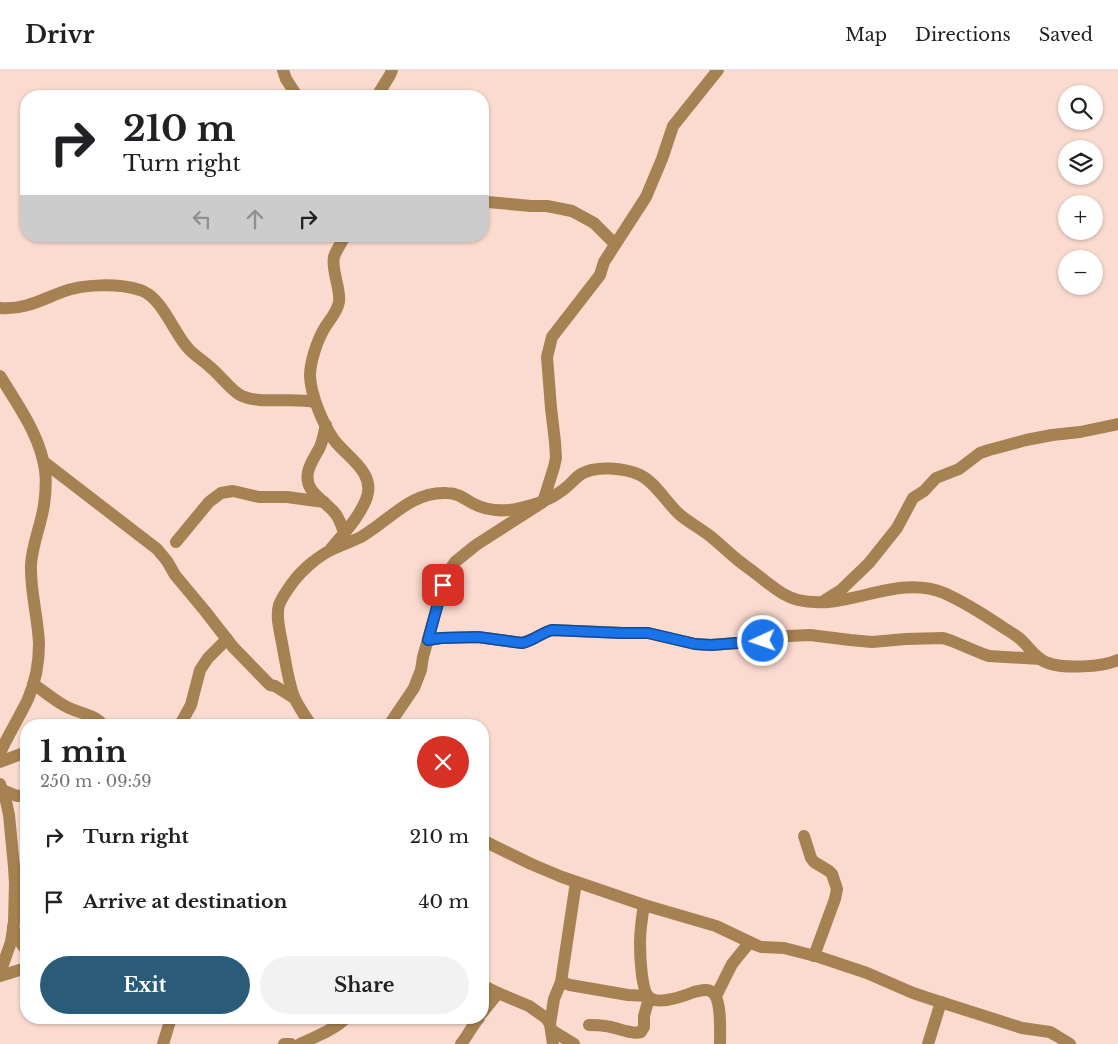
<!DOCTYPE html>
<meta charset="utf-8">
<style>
body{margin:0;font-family:"Libre Baskerville",serif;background:#f2f2f2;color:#202124;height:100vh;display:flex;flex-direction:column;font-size:19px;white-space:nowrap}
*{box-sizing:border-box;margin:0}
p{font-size:16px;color:#757577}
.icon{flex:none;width:28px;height:28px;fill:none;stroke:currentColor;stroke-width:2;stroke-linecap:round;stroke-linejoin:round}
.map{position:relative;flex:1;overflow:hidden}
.panel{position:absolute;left:20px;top:649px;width:469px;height:305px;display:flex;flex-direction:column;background:#fff;border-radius:20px;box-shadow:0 1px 4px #0004}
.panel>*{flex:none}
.guide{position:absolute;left:20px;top:20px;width:469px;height:152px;border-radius:20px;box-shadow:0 1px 4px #0004;background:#fff;color:#202124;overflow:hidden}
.fabs{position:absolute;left:1058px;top:15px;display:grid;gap:10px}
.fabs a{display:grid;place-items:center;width:45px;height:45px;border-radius:50%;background:#fff;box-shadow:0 1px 4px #0004;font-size:25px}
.pin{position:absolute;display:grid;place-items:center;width:42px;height:42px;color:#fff;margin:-21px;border-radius:10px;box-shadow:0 2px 8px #0006}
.me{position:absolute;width:55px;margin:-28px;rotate:267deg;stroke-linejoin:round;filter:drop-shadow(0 0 4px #0008)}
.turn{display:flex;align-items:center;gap:18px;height:105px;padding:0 20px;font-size:22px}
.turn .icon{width:65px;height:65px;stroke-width:2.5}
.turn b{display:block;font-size:35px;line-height:42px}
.lanes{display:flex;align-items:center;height:48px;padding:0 20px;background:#0003;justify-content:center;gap:25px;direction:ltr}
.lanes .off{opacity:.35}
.round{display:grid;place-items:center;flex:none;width:52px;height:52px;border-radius:26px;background:#f2f2f2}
.summary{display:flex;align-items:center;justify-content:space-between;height:85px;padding:0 20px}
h1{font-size:30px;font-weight:700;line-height:38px}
.button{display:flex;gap:10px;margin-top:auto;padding:10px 20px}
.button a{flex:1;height:58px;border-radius:30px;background:#2a5c79;color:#fff;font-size:20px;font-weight:700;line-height:58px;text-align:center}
.button a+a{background:#f2f2f2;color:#202124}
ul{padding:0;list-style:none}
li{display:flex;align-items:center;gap:15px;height:65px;padding:0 20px}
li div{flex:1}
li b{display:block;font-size:19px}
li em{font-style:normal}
header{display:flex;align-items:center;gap:30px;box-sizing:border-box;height:70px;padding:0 25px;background:#fff;border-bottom:1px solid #e0e0e0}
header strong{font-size:24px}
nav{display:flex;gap:28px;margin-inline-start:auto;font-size:18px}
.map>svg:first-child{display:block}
</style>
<header>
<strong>Drivr</strong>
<nav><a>Map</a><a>Directions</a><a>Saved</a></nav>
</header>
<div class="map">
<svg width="1118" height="974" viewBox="0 0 1118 974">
<rect width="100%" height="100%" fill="#fbdbd0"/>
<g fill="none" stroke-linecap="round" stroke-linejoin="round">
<!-- street -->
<g stroke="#a68152" stroke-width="12">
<path d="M283 0 286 9 297 26"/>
<path d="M377 26 390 5 392 0"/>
<path d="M482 130 488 132 531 136H547L572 141 594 153 615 174"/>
<path d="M0 238C24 240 41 230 62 222 83 214 118 213 140 220 161 226 173 261 187 277 193 285 203 290 210 297 219 304 231 320 240 325 258 335 293 327 315 332"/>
<path d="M0 306C16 332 36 360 43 390 47 404 46 421 44 435 41 455 32 475 31 495 30 521 38 547 39 574 39 592 35 613 28 629 19 648 8 665 0 683"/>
<path d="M326 355C324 362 323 370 320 377 316 385 310 393 308 402 304 422 323 429 334 442 339 447 341 455 344 462"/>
<path d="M44 392 157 479 167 491 175 505 205 541 233 577 270 615 275 616 294 628"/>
<path d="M176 472 209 432 221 423 233 421 259 427H287L324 432"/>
<path d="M330 480C343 464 360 447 367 427 375 402 347 387 334 370 323 354 311 326 310 306 310 292 317 271 324 259 329 250 337 243 339 232 341 219 331 200 334 187 336 180 342 172 345 166"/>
<path d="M825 530 841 520 869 493 897 458 913 428 924 421 936 408 959 399 980 383 989 380 1026 370 1052 365 1080 362 1118 354"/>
<path d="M428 570 441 568 478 567 522 573C533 571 541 563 552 560L622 563H648L695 574 711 575 763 571 788 566 810 565 850 570 872 572 906 569 943 568 952 571 983 584 989 586 1040 589"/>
<path d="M33 614C44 621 55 631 67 637 78 643 94 644 103 655"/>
<path d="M180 655 191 635 200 600 208 588 227 569"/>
<path d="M311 655C305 646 298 636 294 627 287 608 285 587 281 568 279 557 276 546 279 535 282 527 288 519 293 512 302 500 317 487 331 480 340 475 351 472 361 467 389 451 411 421 447 423 457 423 464 428 472 433 487 441 504 442 520 438 534 435 548 431 560 422 568 417 574 409 581 404 596 395 625 398 640 405 655 412 666 432 679 444 688 452 700 458 710 466 720 474 729 483 739 491 748 498 757 504 765 511 776 519 785 527 798 530 847 542 896 503 944 523 964 532 983 544 1001 556 1007 560 1014 564 1019 568 1029 576 1035 589 1048 593 1065 599 1102 597 1118 590"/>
<path d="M389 655 414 618 421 600 423 587 440 526 447 504 455 492 476 475 543 432 554 397 556 388 555 372 551 338 547 287 552 267 600 205 604 192 646 127 662 89 673 56 718 0"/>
<path d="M0 692 26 682"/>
<path d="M0 714 6 731 9 745 14 797 15 814 14 852 11 872 0 903"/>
<path d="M0 719 17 726 26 725"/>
<path d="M804 766 811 788 814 792 829 801 832 804 837 819 835 829 814 886"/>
<path d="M482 770 531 794 562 807 644 835 716 856 756 875 761 877 784 878 819 887 867 903 913 923 931 929 1022 958 1050 962 1057 966 1070 974"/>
<path d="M644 835C642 847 640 860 640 873 640 884 641 922 650 928 659 935 684 926 694 922 700 921 707 918 712 922 722 929 720 962 720 974"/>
<path d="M13 857 16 866 26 880"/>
<path d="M0 906 26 898"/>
<path d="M561 912 570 915 628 925 648 926"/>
<path d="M482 915 498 923 529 936 546 948 550 954 553 974"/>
<path d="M716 926 732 894 749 873"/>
<path d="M482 943 498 923"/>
<path d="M550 954 554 929 561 912 576 812"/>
<path d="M589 955C594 955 600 955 605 956 616 957 632 965 641 962L644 957V946L649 928"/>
<path d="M551 960 574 974"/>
<path d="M163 974 171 948"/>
<path d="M284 974H291"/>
<path d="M300 974C313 968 336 959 346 948"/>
<path d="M461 974C468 965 472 956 479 948"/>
<path d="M928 974 941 932"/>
</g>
</g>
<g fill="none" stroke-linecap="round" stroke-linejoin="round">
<!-- route casing -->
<g stroke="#114b97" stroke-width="12">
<path id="route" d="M443 515 428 570 441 568 478 567 522 573C533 571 541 563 552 560L622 563H648L695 574 711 575 763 571"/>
</g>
<!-- route -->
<use href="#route" stroke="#1a73e8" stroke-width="9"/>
</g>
</svg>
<div class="fabs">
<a><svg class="icon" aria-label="search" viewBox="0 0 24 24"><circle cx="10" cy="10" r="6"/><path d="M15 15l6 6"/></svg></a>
<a><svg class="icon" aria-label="layers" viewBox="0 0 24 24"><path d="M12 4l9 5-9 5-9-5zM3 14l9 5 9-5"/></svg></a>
<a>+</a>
<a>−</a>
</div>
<div class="pin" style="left:443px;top:515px;background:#d93025"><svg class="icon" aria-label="arrive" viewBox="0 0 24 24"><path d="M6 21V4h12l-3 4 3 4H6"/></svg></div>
<svg class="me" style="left:763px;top:571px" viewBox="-20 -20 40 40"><circle r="17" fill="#1a73e8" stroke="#fff" stroke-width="3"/><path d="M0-11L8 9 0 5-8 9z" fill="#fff"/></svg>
<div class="guide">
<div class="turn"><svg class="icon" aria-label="right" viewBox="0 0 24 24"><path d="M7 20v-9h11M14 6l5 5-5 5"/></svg><div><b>210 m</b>Turn right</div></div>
<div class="lanes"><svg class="icon off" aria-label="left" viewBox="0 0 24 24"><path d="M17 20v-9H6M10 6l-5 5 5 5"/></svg><svg class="icon off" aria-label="ahead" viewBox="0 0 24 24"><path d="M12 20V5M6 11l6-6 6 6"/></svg><svg class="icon" aria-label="right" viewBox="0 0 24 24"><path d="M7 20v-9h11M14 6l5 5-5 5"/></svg></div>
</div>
<section class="panel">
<div class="summary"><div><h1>1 min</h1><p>250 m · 09:59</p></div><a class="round" style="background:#d93025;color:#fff"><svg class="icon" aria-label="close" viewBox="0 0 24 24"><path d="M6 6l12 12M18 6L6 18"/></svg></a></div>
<ul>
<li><svg class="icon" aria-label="right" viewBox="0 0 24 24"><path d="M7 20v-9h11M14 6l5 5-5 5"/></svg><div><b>Turn right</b></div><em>210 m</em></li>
<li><svg class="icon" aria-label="arrive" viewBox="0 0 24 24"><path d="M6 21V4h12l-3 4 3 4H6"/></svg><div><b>Arrive at destination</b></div><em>40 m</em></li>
</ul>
<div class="button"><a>Exit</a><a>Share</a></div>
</section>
</div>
